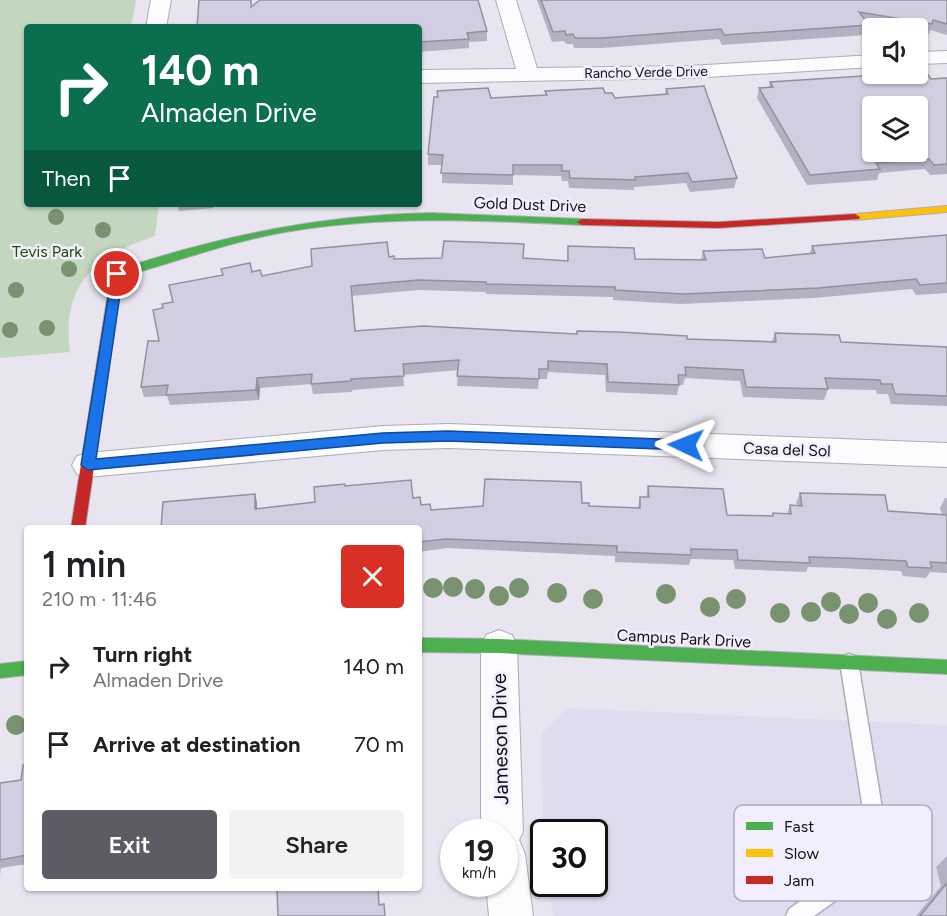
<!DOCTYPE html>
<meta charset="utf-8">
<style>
body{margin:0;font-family:Figtree,sans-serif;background:#f2f2f2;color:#202124;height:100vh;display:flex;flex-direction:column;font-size:22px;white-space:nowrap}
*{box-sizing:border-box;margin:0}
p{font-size:20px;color:#757577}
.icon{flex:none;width:33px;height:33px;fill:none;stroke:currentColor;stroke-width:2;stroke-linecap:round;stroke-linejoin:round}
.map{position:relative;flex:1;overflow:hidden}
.details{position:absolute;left:24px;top:525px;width:398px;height:366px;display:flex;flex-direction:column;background:#fff;border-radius:6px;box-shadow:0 2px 4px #0004}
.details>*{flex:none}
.guide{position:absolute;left:24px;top:24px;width:398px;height:183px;border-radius:6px;box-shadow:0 2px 4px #0004;background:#0b6e4f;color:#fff;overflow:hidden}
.buttons{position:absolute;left:862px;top:18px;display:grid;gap:12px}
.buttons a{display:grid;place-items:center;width:66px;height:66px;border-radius:6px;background:#fff;box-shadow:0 2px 4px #0004;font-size:30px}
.speed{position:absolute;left:440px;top:819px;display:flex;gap:12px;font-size:30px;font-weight:700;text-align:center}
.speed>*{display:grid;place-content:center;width:78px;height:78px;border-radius:50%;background:#fff;box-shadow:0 2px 4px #0004;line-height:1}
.speed small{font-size:15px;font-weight:400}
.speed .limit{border:3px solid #111;border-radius:9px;background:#fff;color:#111}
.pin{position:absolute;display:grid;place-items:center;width:51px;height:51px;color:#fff;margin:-26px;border:3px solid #fff;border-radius:50%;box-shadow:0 2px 6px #0007}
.me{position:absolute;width:66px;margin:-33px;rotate:272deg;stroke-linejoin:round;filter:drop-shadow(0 0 4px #0008)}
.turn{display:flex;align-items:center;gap:21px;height:126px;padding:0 18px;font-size:27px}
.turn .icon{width:78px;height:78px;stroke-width:2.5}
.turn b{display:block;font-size:42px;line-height:51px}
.then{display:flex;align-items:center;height:57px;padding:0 18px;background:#0003;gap:12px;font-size:22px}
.round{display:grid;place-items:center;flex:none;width:63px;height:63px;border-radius:6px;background:#f2f2f2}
.headline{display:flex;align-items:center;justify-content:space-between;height:102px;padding:0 18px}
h1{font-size:36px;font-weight:600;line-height:45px}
.action{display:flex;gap:12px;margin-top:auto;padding:12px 18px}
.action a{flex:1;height:69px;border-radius:6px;background:#5d5b64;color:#fff;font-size:24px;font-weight:600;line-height:69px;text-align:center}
.action a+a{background:#f2f2f2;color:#202124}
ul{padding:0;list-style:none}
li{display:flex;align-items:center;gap:18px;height:78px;padding:0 18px}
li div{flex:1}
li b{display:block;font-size:22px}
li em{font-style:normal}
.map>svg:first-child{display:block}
</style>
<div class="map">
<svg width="947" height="916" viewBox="0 0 947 916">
<rect width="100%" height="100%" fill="#e8e5f1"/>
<!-- built -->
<path fill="#e1dbf0" d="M567 708 947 725V916H553L548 884H594V832H543L541 734Z"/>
<!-- green -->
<path fill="#c3d6c0" d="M0 0H136L131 27H27V204H159L155 236C95 256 61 284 70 352L0 358Z"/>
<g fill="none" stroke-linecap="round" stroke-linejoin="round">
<!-- lane casing -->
<g stroke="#aeacb5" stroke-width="3">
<path id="lane" d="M849 654 855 656 858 662 889 851 873 874 814 916H786L789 909 859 860 869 848 840 662 843 656Z"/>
</g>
<!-- street casing -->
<g stroke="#aeacb5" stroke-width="2">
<g id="street">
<path d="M151 0H171L166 27H146Z"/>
<path d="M496 0H516L537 68 689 66 873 55V67L689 78 418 83V70L516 69Z"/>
<path d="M947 51V63L918 64V52Z"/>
<path d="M449 424 947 443V467L449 448 383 450 88 477 77 474 72 465 77 456 88 453 383 426Z"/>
<path d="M499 630 512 635 517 646 523 832 519 840 525 854 533 916H489L486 884H504V832H481V646L486 635Z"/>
</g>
</g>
<!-- fast casing -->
<g stroke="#aeacb5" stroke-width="2">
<g id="fast">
<path d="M430 213 582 219 587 222 582 225C482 220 383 215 285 232 228 242 176 262 121 277L115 273 117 270C221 236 320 215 430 213Z"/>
<path d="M418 638 499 639 947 660V674L499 653 418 652Z"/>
<path d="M27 661V675L0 678V664Z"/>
</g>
</g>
<!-- slow casing -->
<g stroke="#aeacb5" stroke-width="2">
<path id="slow" d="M947 206V212L855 220 850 217 855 214Z"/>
</g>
<!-- jam casing -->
<g stroke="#aeacb5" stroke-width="2">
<g id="jam">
<path d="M855 214 860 217 859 219 718 228 582 225 577 222 582 219 718 222Z"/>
<path d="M121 269 127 273 122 276 85 528H71L111 274Z"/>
</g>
</g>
<!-- lane -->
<use href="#lane" fill="#fcfbfd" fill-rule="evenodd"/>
<!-- street -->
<use href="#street" fill="#fcfbfd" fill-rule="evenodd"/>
<!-- fast -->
<use href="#fast" fill="#4caf50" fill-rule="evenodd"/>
<!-- slow -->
<use href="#slow" fill="#ffc107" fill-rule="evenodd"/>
<!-- jam -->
<use href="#jam" fill="#c62828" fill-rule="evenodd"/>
</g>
<!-- trees -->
<g fill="#799270">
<circle cx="56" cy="217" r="8"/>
<circle cx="103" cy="230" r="8"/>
<circle cx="69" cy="269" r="8"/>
<circle cx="16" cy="290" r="8"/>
<circle cx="47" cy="328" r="8"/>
<circle cx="10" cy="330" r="8"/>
<circle cx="453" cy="587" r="10"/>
<circle cx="433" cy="588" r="10"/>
<circle cx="519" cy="588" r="10"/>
<circle cx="475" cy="589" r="10"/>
<circle cx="557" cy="593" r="10"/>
<circle cx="666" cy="594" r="10"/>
<circle cx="499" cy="596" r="10"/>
<circle cx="593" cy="599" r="10"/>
<circle cx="736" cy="599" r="10"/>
<circle cx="831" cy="602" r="10"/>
<circle cx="868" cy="603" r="10"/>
<circle cx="710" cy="607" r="10"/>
<circle cx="811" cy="612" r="10"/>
<circle cx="780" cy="613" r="10"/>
<circle cx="919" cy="613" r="10"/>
<circle cx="849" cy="614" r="10"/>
<circle cx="887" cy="619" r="10"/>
<circle cx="16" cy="725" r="10"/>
</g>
<!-- wall -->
<g fill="#b5b0c2">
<path d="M537 0H947V35L930 30 929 34 918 32V28H896L868 24 869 25 866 35 722 45 719 39 602 48H574L573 44H566L564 41 552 42Z"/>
<path d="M252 5 487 31V41L469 42V48L418 52V27Z"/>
<path d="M947 78V174L930 175 925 169 879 173 877 180 807 185 757 98 759 88 769 87 770 82 931 79Z"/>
<path d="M666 89 737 178 734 188 690 192 686 183 634 187V190L569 188 568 181H562L561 176 513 175V185L442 183V165H428V154L437 97V91L491 98 545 95V91L605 93 615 98 665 94Z"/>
<path d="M177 204H213V208L179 211Z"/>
<path d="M947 235V293L916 295 912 289 814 298 681 304 613 300V297L486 294V292L418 290 352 296 356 331 772 341 775 333 841 342 947 347V406L891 404 888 394H877L876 390 828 389 824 400 743 397 740 381 685 378 683 385H679L677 395 606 392 605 375 548 372 547 379H539L538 389 457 386 458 370 403 375 404 386 352 390V392L313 394 311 384 260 388 259 400 170 405 167 396 144 397 141 387 159 341 163 308 173 302 252 272 262 276 389 257 394 259 523 258 567 261 568 246 635 259 701 260 703 251 765 258 810 253 812 246Z"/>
<path d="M345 486 413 498 421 505 431 510 582 503 589 506 638 508 640 497H646L648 486 727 515 771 516 773 513 787 514 790 505H797L796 503 800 493 888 511 942 514 940 508 945 498H947V573L930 572 926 578 903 576 901 571 840 568 808 567 806 572 735 569 733 560 691 559 689 565 615 562V556L447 548 418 552V528H161L255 494 257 503V509L315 502Z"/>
<path d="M27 764V864L1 868 0 875V783L21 780Z"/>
<path d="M947 856V916H916L941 886 936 867Z"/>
</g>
<!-- shaded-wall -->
<g fill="#94909e">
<path d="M257 378 260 388 259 400 256 390Z"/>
<path d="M255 494 257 503V519L255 509Z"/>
</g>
<!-- building -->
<g fill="#d3cde1" stroke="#94909e" stroke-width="1.5" fill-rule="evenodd">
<path d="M199 0H251V7L260 0H478L487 31 467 33 469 39 418 42V27H197Z"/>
<path d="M541 0H947V24L933 20 932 24 859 12 869 25 724 35 721 29 603 38H575L573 34 566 35 565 31 553 32Z"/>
<path d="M926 72 931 79 947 78V164L934 165 929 159 876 163 880 169 810 175 759 88 773 87 770 82ZM873 106H918V152H873Z"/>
<path d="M704 86 737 178 692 182 688 173 635 177V180L570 178 569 171H562V165H513V175L441 173 443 155 428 154 434 97H438L437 91 488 88 491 98 547 95 545 91 603 88 605 93H612L615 98 668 94 666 89Z"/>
<path d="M947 235V283L920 285 916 279 818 288 683 294 615 290V287L486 284V282L418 280 351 286 355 331 423 326 577 334V331L619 332 687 336V339L776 342 775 333 839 335 841 342 947 347V396L895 394 892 384H881L880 380 825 378 828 389 746 387 743 370 685 367 686 375H678L679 385 608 382 607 364 548 361V369H539V379L457 376 459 360 403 364 404 376 351 379V381L311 384 312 374 257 378 256 390 166 395 168 385 141 387 148 341H159L153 310 163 308 162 304 173 302 169 285 223 275 221 269 250 263 252 272 260 270 262 276 312 266 311 249 387 242 389 257 394 256V259L442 258 444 241 473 242 524 244 523 258 568 261V246L634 248 635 259 706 260 703 251 762 249 765 258 815 253 812 246Z"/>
<path d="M485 479 581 482 582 503H589V506L640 508V497H649L648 486 723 489 727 515 773 516V513L791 514 790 505 802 506 800 493 885 495 888 511 947 515V563L930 562 932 568 908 567 906 561 845 558 809 557 810 563 738 560 737 550 691 549V555L617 552V546L446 539 418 542V528H161L163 502 255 494V509L315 502 314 487 345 484V486L411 480 413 498 420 497 421 505 430 504 431 510 483 506Z"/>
<path d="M27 764V855L0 860V783L21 780 23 765Z"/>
<path d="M947 883V916H920Z"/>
<path d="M277 888H378L379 905 384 904 385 916H278Z"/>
</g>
<!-- route -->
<path fill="#1a73e8" stroke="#114b97" stroke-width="1.5" d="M117 270 123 274 96 459 383 433 448 431 686 440 693 445 686 450 448 441 383 443 88 470 81 465 112 274Z"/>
<g text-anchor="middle" stroke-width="5" stroke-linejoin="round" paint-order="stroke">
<!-- far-street labels -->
<g font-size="14" fill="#121018" stroke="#f2eefd">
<text transform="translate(646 72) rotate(-1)" y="5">Rancho Verde Drive</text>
</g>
<!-- street labels -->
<g font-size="16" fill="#121018" stroke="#f2eefd">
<text transform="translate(530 204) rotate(2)" y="6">Gold Dust Drive</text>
<text transform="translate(787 449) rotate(2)" y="6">Casa del Sol</text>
<text transform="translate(684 638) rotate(3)" y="6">Campus Park Drive</text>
</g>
<!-- park labels -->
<g font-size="16" fill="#1e4e06" stroke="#f2eefd">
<text x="47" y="257">Tevis Park</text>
</g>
<!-- near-street labels -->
<g font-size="20" fill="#121018" stroke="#f2eefd">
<text transform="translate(500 739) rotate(-91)" y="7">Jameson Drive</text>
</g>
</g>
<!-- legend -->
<rect x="734" y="805" width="198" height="96" rx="9" fill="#f2eefd" stroke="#afabb8" stroke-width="1.5"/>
<rect x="746" y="822" width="27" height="8" fill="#4caf50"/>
<rect x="746" y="849" width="27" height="8" fill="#ffc107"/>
<rect x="746" y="876" width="27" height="8" fill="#c62828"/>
<g font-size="16" fill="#121018">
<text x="784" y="832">Fast</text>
<text x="784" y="859">Slow</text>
<text x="784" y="886">Jam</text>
</g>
</svg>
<div class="buttons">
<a><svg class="icon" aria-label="sound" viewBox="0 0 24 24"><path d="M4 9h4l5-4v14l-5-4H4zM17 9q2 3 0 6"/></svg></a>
<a><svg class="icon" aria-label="layers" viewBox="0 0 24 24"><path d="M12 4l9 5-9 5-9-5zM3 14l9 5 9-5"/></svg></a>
</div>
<div class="speed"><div>19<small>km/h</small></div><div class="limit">30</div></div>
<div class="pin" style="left:117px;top:274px;background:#d93025"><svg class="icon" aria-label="arrive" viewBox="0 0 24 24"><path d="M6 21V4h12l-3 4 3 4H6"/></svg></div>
<svg class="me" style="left:686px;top:445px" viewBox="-20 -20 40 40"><path d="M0-17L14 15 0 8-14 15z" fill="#1a73e8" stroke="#fff" stroke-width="4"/></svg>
<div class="guide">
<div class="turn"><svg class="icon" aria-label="right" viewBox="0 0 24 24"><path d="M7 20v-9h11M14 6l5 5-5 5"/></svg><div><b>140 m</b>Almaden Drive</div></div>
<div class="then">Then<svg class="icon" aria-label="arrive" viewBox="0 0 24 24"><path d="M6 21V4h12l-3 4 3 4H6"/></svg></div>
</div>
<section class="details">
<div class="headline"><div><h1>1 min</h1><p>210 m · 11:46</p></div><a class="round" style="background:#d93025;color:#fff"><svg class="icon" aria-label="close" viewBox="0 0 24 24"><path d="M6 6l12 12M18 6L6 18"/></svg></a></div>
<ul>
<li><svg class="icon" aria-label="right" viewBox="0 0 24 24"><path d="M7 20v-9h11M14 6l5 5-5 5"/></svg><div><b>Turn right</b><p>Almaden Drive</p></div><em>140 m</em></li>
<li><svg class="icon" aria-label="arrive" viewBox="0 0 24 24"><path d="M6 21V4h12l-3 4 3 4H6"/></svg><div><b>Arrive at destination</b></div><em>70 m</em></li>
</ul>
<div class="action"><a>Exit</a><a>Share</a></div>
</section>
</div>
